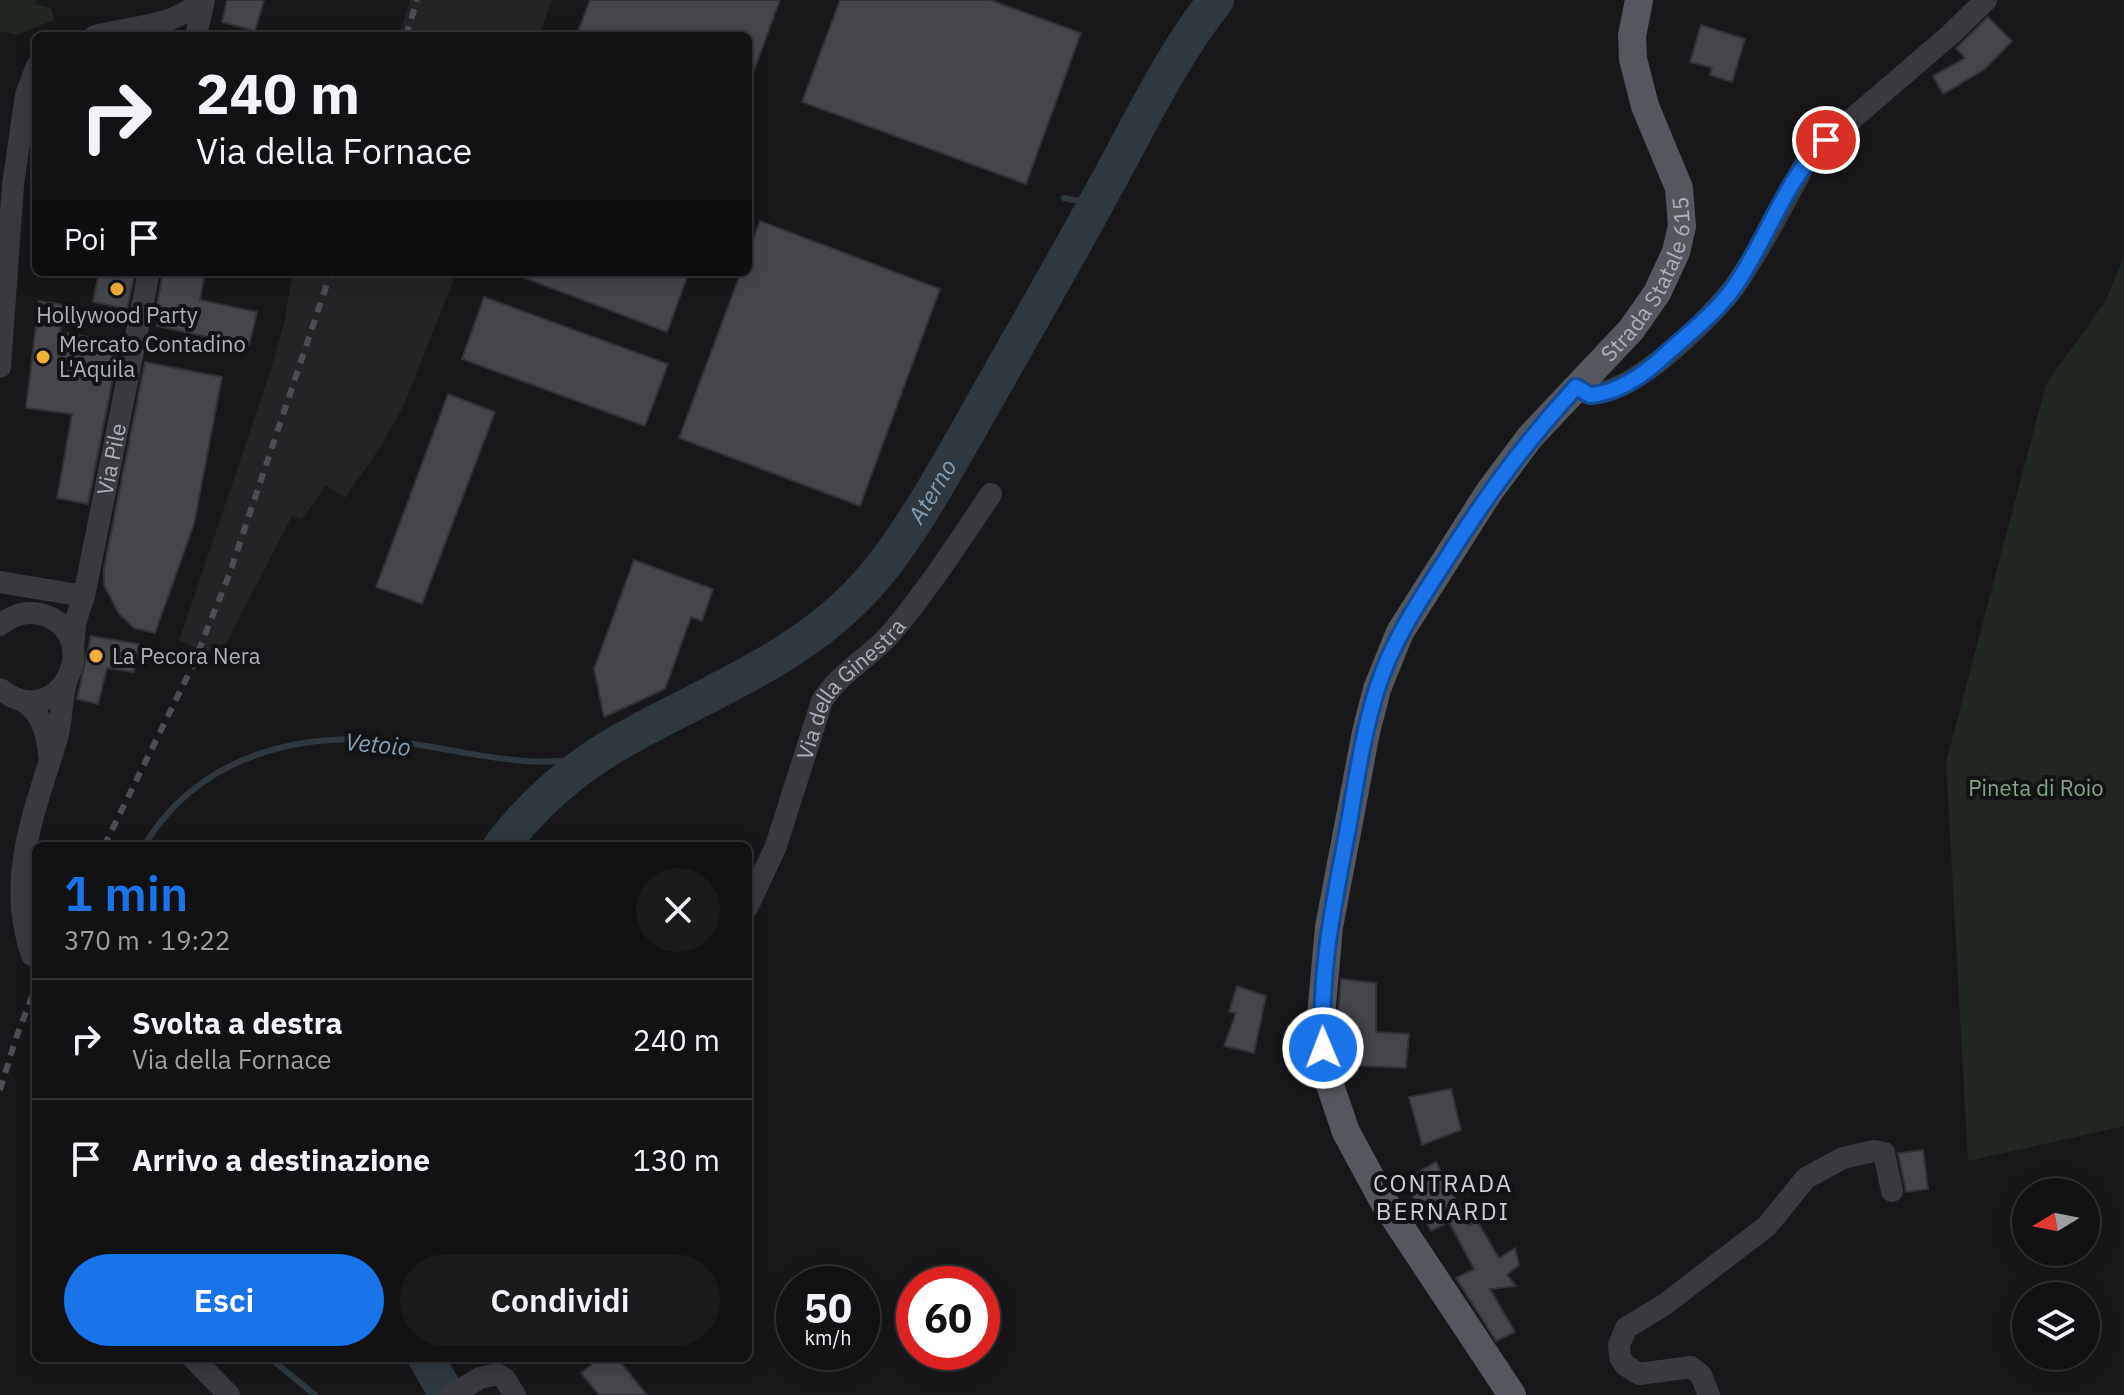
<!DOCTYPE html>
<html lang="it">
<meta charset="utf-8">
<style>
body{margin:0;font-family:"IBM Plex Sans",sans-serif;background:#1b1b1d;color:#f1f3f6;height:100vh;display:flex;flex-direction:column;font-size:30px;white-space:nowrap}
*{box-sizing:border-box;margin:0}
p{font-size:26px;color:#9c9ea0}
.icon{flex:none;width:44px;height:44px;fill:none;stroke:currentColor;stroke-width:2;stroke-linecap:round;stroke-linejoin:round}
.map{position:relative;flex:1;overflow:hidden}
.details{position:absolute;left:32px;top:842px;width:720px;height:520px;display:flex;flex-direction:column;background:#121214;border-radius:12px;box-shadow:0 4px 20px #0003,0 0 0 2px #313234}
.details>*{flex:none}
.top-card{position:absolute;left:32px;top:32px;width:720px;height:244px;border-radius:12px;box-shadow:0 4px 20px #0003,0 0 0 2px #313234;background:#121214;color:#f1f3f6;overflow:hidden}
.needle{width:52px;rotate:260deg}
.tools{position:absolute;left:2012px;top:1178px;display:grid;gap:16px}
.tools a{display:grid;place-items:center;width:88px;height:88px;border-radius:50%;background:#121214;box-shadow:0 4px 20px #0003,0 0 0 2px #313234;font-size:40px}
.speed{position:absolute;left:776px;top:1266px;display:flex;gap:16px;font-size:40px;font-weight:700;text-align:center}
.speed>*{display:grid;place-content:center;width:104px;height:104px;border-radius:50%;background:#121214;box-shadow:0 4px 20px #0003,0 0 0 2px #313234;line-height:1}
.speed small{font-size:20px;font-weight:400}
.speed .limit{border:12px solid #d22;background:#fff;color:#111}
.pin{position:absolute;display:grid;place-items:center;width:68px;height:68px;color:#fff;margin:-34px;border:4px solid #fff;border-radius:50%;box-shadow:0 2px 8px #0007}
.me{position:absolute;width:88px;margin:-44px;rotate:359deg;stroke-linejoin:round;filter:drop-shadow(0 0 6px #0008)}
.turn{display:flex;align-items:center;gap:28px;height:168px;padding:0 32px;font-size:36px}
.turn .icon{width:104px;height:104px;stroke-width:2.5}
.turn b{display:block;font-size:56px;line-height:68px}
.then{display:flex;align-items:center;height:76px;padding:0 32px;background:#0003;gap:16px;font-size:30px}
.round{display:grid;place-items:center;flex:none;width:84px;height:84px;border-radius:42px;background:#1b1b1d}
.head{display:flex;align-items:center;justify-content:space-between;height:136px;padding:0 32px}
h1{font-size:48px;font-weight:600;line-height:60px;color:#1a73e8}
.action{display:flex;gap:16px;margin-top:auto;padding:16px 32px}
.action a{flex:1;height:92px;border-radius:48px;background:#1a73e8;color:#fff;font-size:32px;font-weight:600;line-height:92px;text-align:center}
.action a+a{background:#1b1b1d;color:#f1f3f6}
ul{padding:0;list-style:none}
li{display:flex;align-items:center;gap:24px;height:120px;padding:0 32px;border-top:2px solid #313234}
li div{flex:1}
li b{display:block;font-size:30px}
li em{font-style:normal}
.map>svg:first-child{display:block}
</style>
<div class="map">
<svg width="2124" height="1395" viewBox="0 0 2124 1395">
<rect width="100%" height="100%" fill="#18181a"/>
<!-- built -->
<g fill="#242427">
<path d="M410 0H552L539 36H399Z"/>
<path d="M293 272H457L404 405 381 446 345 498 326 485 302 519 292 516 219 657 179 641 270 372 284 323Z"/>
</g>
<!-- green -->
<g fill="#202821">
<path d="M0 0H36L35 4 51 8 54 20 17 35 0 31Z"/>
<path d="M2124 257V1126L1968 1161 1946 762 2046 384 2105 302Z"/>
</g>
<g fill="none" stroke-linecap="round" stroke-linejoin="round">
<!-- stream -->
<g stroke="#2e383e" stroke-width="6">
<path d="M1064 198 1084 202 1100 197"/>
<path d="M144 846C200 753 304 729 406 743 473 752 531 772 600 755"/>
<path d="M270 1358 315 1395"/>
</g>
<!-- river -->
<g stroke="#2e383e" stroke-width="36">
<path id="s1" d="M501 846C532 805 574 768 618 743 704 693 799 661 867 585 909 538 940 479 972 424 1016 345 1062 267 1105 187 1140 124 1171 57 1216 0"/>
<path d="M426 1358 447 1395"/>
</g>
</g>
<!-- building -->
<g fill="#45464a" stroke="#323236" stroke-width="2">
<path d="M227 0H264L255 31 222 22Z"/>
<path d="M590 0H780L750 81 748 36H592L578 31Z"/>
<path d="M840 0H990L1081 33 1026 184 802 102Z"/>
<path d="M1988 17 2012 41 1985 69 1943 94 1933 76 1965 58 1956 48Z"/>
<path d="M1701 25 1745 39 1732 82 1710 75 1712 68 1690 62Z"/>
<path d="M760 221 940 289 860 506 679 438 741 272H748V253Z"/>
<path d="M99 272H135L127 309 93 302Z"/>
<path d="M163 272H205L200 300 257 312 249 346 157 326 159 315H155Z"/>
<path d="M509 272H689L667 332Z"/>
<path d="M484 297 668 364 645 426 462 359Z"/>
<path d="M39 301 65 305 60 332 120 343 88 504 57 498 72 414 26 408Z"/>
<path d="M145 362 222 377 194 524 155 633 134 628 119 614 104 585V568Z"/>
<path d="M448 394 495 412 422 604 376 587Z"/>
<path d="M634 560 713 589 702 621 691 617 665 689 604 717 594 669Z"/>
<path d="M91 636 139 644 134 672 107 668 98 704 77 699Z"/>
<path d="M1341 979 1376 983V1032L1409 1034 1406 1068 1346 1065V1046L1340 1044 1338 1016Z"/>
<path d="M1237 986 1266 996 1254 1053 1224 1046 1236 1013 1229 1012Z"/>
<path d="M1451 1089 1461 1130 1422 1145 1409 1097Z"/>
<path d="M1923 1150 1928 1189 1906 1192 1898 1153Z"/>
<path d="M1436 1162 1469 1225 1477 1221 1499 1258 1515 1248 1519 1265 1507 1275 1516 1286 1490 1289 1515 1332 1496 1341 1456 1278 1474 1269 1449 1222 1431 1231 1404 1180Z"/>
<path d="M600 1358H617L647 1395H599L581 1373Z"/>
</g>
<g fill="none" stroke-linecap="round" stroke-linejoin="round">
<!-- minor -->
<g stroke="#393a3f" stroke-width="22">
<path d="M95 36C128 27 177 27 201 0"/>
<path d="M196 36 204 0"/>
<path d="M0 367 13 185 26 95 36 68"/>
<path d="M1576 387C1611 420 1714 315 1735 286 1761 248 1783 205 1805 164L1816 150 1951 34 1986 0"/>
<path d="M0 582 84 596"/>
<path d="M0 625C11 616 25 611 40 614 108 631 61 737 0 689"/>
<path id="s2" d="M73 647 75 623 84 596 149 272"/>
<path d="M23 701C42 713 47 733 49 754"/>
<path id="s3" d="M748 906 776 846 822 701C840 672 871 657 893 631 929 588 960 540 991 494"/>
<path d="M32 955C5 879 35 811 57 738 62 720 61 701 66 683"/>
<path d="M193 1358 229 1395"/>
<path d="M451 1395 480 1378 497 1374 505 1379 515 1395"/>
<path d="M1709 1395 1701 1375 1691 1367 1639 1374 1625 1365 1620 1357 1619 1345 1626 1328 1664 1305 1767 1226 1806 1178 1843 1158 1874 1151 1884 1153 1892 1191"/>
</g>
<!-- major -->
<path stroke="#55575e" stroke-width="28" id="s4" d="M1512 1395 1384 1202 1346 1132 1329 1082 1323 1048 1321 1016 1329 927 1366 732 1377 689 1400 632 1489 492 1530 437 1631 330 1657 293 1676 252 1682 226 1679 188 1645 106 1633 59 1632 36 1639 0"/>
<!-- rail -->
<g stroke="#4c4e54" stroke-width="6" stroke-dasharray="10 8" stroke-linecap="butt">
<path d="M406 36 417 0"/>
<path d="M104 846 192 667 229 575 331 272"/>
<path d="M0 1090 16 1038 36 986"/>
</g>
</g>
<g fill="none" stroke-linecap="round" stroke-linejoin="round">
<!-- route casing -->
<g stroke="#114b97" stroke-width="20">
<path id="route" d="M1323 1048C1319 979 1332 911 1345 844 1355 792 1361 739 1377 689 1391 644 1416 606 1442 566 1484 499 1522 446 1576 387L1590 395C1619 393 1645 374 1665 355 1689 333 1716 313 1735 286 1767 239 1785 180 1826 140"/>
</g>
<!-- route -->
<use href="#route" stroke="#1a73e8" stroke-width="14"/>
</g>
<!-- markers -->
<g fill="#f1af3a" stroke="#131315" stroke-width="3">
<circle cx="117" cy="289" r="8"/>
<circle cx="43" cy="357" r="8"/>
<circle cx="96" cy="656" r="8"/>
</g>
<g text-anchor="middle" stroke-width="8" stroke-linejoin="round" paint-order="stroke">
<!-- street labels -->
<g font-size="22" fill="#abb0ba" stroke="#131315">
<text dy="8" stroke="none"><textPath href="#s4" startOffset="1260">Strada Statale 615</textPath></text>
<text dy="8" stroke="none"><textPath href="#s2" startOffset="192">Via Pile</textPath></text>
<text dy="8" stroke="none"><textPath href="#s3" startOffset="244">Via della Ginestra</textPath></text>
</g>
<!-- poi labels -->
<g font-size="22" fill="#abb0ba" stroke="#131315" text-anchor="start">
<text x="117" y="323" text-anchor="middle">Hollywood Party</text>
<text x="59" y="352">Mercato Contadino<tspan x="59" dy="25">L'Aquila</tspan></text>
<text x="112" y="664">La Pecora Nera</text>
</g>
<!-- park labels -->
<g font-size="22" fill="#82a583" stroke="#131315">
<text x="2036" y="796">Pineta di Roio</text>
</g>
<!-- water labels -->
<g font-size="24" font-style="italic" fill="#829eb4" stroke="#131315">
<text dy="8" stroke="none"><textPath href="#s1" startOffset="568">Aterno</textPath></text>
<text transform="translate(378 745) rotate(5)" y="8">Vetoio</text>
</g>
<!-- neighbourhood labels -->
<g font-size="24" letter-spacing="2" fill="#cccfd6" stroke="#131315">
<text x="1443" y="1192">CONTRADA<tspan x="1443" dy="28">BERNARDI</tspan></text>
</g>
</g>
</svg>
<div class="tools">
<a><svg class="needle" viewBox="-14 -14 28 28"><path d="M0-13l5 13h-10z" fill="#e53935"/><path d="M0 13l5-13h-10z" fill="#9c9ea0"/></svg></a>
<a><svg class="icon" aria-label="layers" viewBox="0 0 24 24"><path d="M12 4l9 5-9 5-9-5zM3 14l9 5 9-5"/></svg></a>
</div>
<div class="speed"><div>50<small>km/h</small></div><div class="limit">60</div></div>
<div class="pin" style="left:1826px;top:140px;background:#d93025"><svg class="icon" aria-label="arrive" viewBox="0 0 24 24"><path d="M6 21V4h12l-3 4 3 4H6"/></svg></div>
<svg class="me" style="left:1323px;top:1048px" viewBox="-20 -20 40 40"><circle r="17" fill="#1a73e8" stroke="#fff" stroke-width="3"/><path d="M0-11L8 9 0 5-8 9z" fill="#fff"/></svg>
<div class="top-card">
<div class="turn"><svg class="icon" aria-label="right" viewBox="0 0 24 24"><path d="M7 20v-9h11M14 6l5 5-5 5"/></svg><div><b>240 m</b>Via della Fornace</div></div>
<div class="then">Poi<svg class="icon" aria-label="arrive" viewBox="0 0 24 24"><path d="M6 21V4h12l-3 4 3 4H6"/></svg></div>
</div>
<section class="details">
<div class="head"><div><h1>1 min</h1><p>370 m · 19:22</p></div><a class="round"><svg class="icon" aria-label="close" viewBox="0 0 24 24"><path d="M6 6l12 12M18 6L6 18"/></svg></a></div>
<ul>
<li><svg class="icon" aria-label="right" viewBox="0 0 24 24"><path d="M7 20v-9h11M14 6l5 5-5 5"/></svg><div><b>Svolta a destra</b><p>Via della Fornace</p></div><em>240 m</em></li>
<li><svg class="icon" aria-label="arrive" viewBox="0 0 24 24"><path d="M6 21V4h12l-3 4 3 4H6"/></svg><div><b>Arrivo a destinazione</b></div><em>130 m</em></li>
</ul>
<div class="action"><a>Esci</a><a>Condividi</a></div>
</section>
</div>
